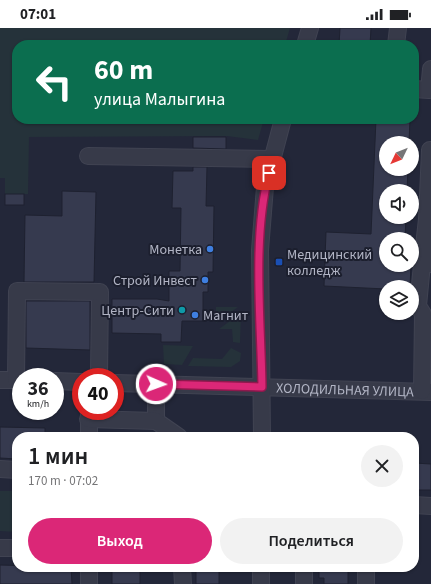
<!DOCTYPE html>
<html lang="ru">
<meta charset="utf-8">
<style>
body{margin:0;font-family:"Source Sans 3",sans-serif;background:#f2f2f2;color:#202124;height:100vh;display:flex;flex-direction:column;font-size:15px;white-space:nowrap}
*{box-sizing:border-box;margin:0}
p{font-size:13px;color:#757577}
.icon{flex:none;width:22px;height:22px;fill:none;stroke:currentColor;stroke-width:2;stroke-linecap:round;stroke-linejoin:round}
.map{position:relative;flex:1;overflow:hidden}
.details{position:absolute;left:12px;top:404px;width:407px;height:140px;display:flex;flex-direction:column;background:#fff;border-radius:16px;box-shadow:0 1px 3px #0004}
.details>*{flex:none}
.guide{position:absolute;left:12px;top:12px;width:407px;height:84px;border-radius:16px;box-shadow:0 1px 3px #0004;background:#0b6e4f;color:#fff;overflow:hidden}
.needle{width:26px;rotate:227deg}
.buttons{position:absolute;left:379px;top:108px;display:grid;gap:8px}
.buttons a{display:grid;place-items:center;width:40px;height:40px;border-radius:50%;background:#fff;box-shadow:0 1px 3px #0004;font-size:20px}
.speed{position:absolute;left:12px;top:340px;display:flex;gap:8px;font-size:20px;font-weight:700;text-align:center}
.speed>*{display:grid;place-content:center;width:52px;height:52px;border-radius:50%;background:#fff;box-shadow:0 1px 3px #0004;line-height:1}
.speed small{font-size:10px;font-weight:400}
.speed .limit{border:6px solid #d22;background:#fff;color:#111}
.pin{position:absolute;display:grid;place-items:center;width:34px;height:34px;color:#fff;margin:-17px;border-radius:8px;box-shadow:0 2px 6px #0006}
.me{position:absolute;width:44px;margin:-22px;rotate:92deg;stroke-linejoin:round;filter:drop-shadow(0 0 3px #0008)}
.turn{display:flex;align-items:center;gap:14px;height:84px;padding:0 16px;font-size:18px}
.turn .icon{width:52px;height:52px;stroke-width:2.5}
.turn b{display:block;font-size:28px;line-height:34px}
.round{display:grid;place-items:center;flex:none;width:42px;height:42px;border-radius:21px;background:#f2f2f2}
.head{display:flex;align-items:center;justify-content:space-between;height:68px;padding:0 16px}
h1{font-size:24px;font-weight:600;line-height:30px}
.cta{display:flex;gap:8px;margin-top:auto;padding:8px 16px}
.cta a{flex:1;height:46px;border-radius:24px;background:#db2777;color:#fff;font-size:16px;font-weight:600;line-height:46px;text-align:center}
.cta a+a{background:#f2f2f2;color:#202124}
.status{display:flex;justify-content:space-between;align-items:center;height:28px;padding:0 20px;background:#fff;direction:ltr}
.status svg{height:11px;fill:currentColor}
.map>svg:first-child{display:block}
</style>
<div class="status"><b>07:01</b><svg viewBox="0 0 49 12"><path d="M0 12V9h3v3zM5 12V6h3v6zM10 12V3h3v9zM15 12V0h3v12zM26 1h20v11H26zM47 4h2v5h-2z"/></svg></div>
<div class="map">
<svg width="431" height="556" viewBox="0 0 431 556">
<rect width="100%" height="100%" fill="#232739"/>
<!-- green -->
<g fill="#25323a">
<path d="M0 0H290L285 17H17V91H264L258 112 227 108 29 109 28 166H5V150H0Z"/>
<path d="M216 279H238L216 295Z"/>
<path d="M241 285 240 315 233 314 232 301H219Z"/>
<path d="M163 317 193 318 182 337 164 336Z"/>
<path d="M231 320 241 325 240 333 231 339 188 338 193 330 222 331Z"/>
<path d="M0 463H17V504L0 503Z"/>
</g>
<!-- building -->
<g fill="#363a4f" stroke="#1e2130">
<path d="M340 0H371L370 17H339Z"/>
<path d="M376 91H410L409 115H386V141H408L407 163H386V189H406L405 211H386V237H411L410 259H386V261L324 258 326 204 371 206Z"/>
<path d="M193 109H226V121L193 120Z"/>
<path d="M193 139H207L206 178H214L213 244H208V264H203V293H182L181 314H161V306L112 305V271H157L169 273V243H180L181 180H172L173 143H193Z"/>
<path d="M62 163 96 164 94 254H24L25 187 62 188Z"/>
<rect x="5" y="166" width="19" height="11"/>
<path d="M26 273H90V322L26 320Z"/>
<path d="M0 399 45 400V409H17V431L0 430Z"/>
<path d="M414 435 431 436V462H414Z"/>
<path d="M0 537 71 539 72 556H0Z"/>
<rect x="112" y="539" width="28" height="17"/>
<rect x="196" y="539" width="23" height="17"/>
<path d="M319 539H348V556H324V550H319Z"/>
</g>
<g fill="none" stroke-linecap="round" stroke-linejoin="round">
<!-- minor casing -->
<g stroke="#404352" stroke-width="18">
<g id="minor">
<path d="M305 17 310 0"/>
<path d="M396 17 398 0"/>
<path d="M414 61 429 62 431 41"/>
<path d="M88 128 273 131"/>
<path d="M422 236 427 191 430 122"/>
<path d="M0 352H21"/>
<path d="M16 352 17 263 100 264 99 349"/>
<path d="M55 353 81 354"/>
<path id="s1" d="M115 355 431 364"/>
<path d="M156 356V393"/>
<path d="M422 363 423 286 418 278 422 236H431"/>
<path d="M89 383V409"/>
<path d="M88 391 156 393 179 409"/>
<path d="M262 409 260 222 265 159 283 91"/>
<path d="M0 441 17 442"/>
<path d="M414 477 431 478"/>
<path d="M0 520H17"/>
<path d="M89 539V556"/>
<path d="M182 539 183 556"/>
<path d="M261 556V539"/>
<path d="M304 556V539"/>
<path d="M366 556V539"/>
</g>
</g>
<!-- minor -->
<use href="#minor" stroke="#373a49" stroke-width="16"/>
</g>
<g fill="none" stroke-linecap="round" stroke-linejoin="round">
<!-- route casing -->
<g stroke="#8e194d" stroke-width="10">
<path id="route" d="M156 356 262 359C261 291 252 210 269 145"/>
</g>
<!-- route -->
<use href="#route" stroke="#db2777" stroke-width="7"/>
</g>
<!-- markers -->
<g fill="#3f7fe0" stroke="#1c1f2e" stroke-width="1.5">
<circle cx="210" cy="221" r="4"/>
<circle cx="205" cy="252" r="4"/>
<circle cx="195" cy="287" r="4"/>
</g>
<rect fill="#1a4fb4" stroke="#1c1f2e" stroke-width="1.5" x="275" y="230" width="8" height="8" rx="2"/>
<circle fill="#0f9aa8" stroke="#1c1f2e" stroke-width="1.5" cx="182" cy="282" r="4"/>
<g text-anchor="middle" stroke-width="4" stroke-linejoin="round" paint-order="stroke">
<!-- poi labels -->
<g font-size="14" fill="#b2b5c5" stroke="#1c1f2e" text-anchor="end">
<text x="202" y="226">Монетка</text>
<text x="287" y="231" text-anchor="start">Медицинский<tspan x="287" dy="16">колледж</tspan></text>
<text x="197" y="257">Строй Инвест</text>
<text x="174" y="287">Центр-Сити</text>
<text x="203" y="292" text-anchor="start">Магнит</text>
</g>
<!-- street labels -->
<g font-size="14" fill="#b2b5c5" stroke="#1c1f2e">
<text dy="5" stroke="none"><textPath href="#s1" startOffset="230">ХОЛОДИЛЬНАЯ УЛИЦА</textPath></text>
</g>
</g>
</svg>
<div class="buttons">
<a><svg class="needle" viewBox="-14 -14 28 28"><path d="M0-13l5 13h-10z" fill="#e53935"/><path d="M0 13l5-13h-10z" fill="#757577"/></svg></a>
<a><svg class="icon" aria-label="sound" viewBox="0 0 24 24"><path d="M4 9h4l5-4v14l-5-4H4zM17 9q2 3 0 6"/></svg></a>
<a><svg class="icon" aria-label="search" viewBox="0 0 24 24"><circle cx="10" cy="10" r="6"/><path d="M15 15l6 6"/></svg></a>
<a><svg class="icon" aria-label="layers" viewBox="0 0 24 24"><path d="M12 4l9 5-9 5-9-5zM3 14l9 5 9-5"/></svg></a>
</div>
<div class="speed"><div>36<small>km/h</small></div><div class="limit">40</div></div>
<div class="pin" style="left:269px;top:145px;background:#d93025"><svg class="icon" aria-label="arrive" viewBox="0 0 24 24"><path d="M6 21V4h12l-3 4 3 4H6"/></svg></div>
<svg class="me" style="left:156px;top:356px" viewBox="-20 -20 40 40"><circle r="17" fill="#db2777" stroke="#fff" stroke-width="3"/><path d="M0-11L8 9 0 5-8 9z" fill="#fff"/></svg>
<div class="guide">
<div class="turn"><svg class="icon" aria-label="left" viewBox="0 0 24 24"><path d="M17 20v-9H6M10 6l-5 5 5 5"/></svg><div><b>60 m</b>улица Малыгина</div></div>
</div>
<section class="details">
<div class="head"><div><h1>1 мин</h1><p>170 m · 07:02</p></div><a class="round"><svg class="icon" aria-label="close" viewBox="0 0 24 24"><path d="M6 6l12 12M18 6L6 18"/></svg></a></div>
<div class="cta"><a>Выход</a><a>Поделиться</a></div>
</section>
</div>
